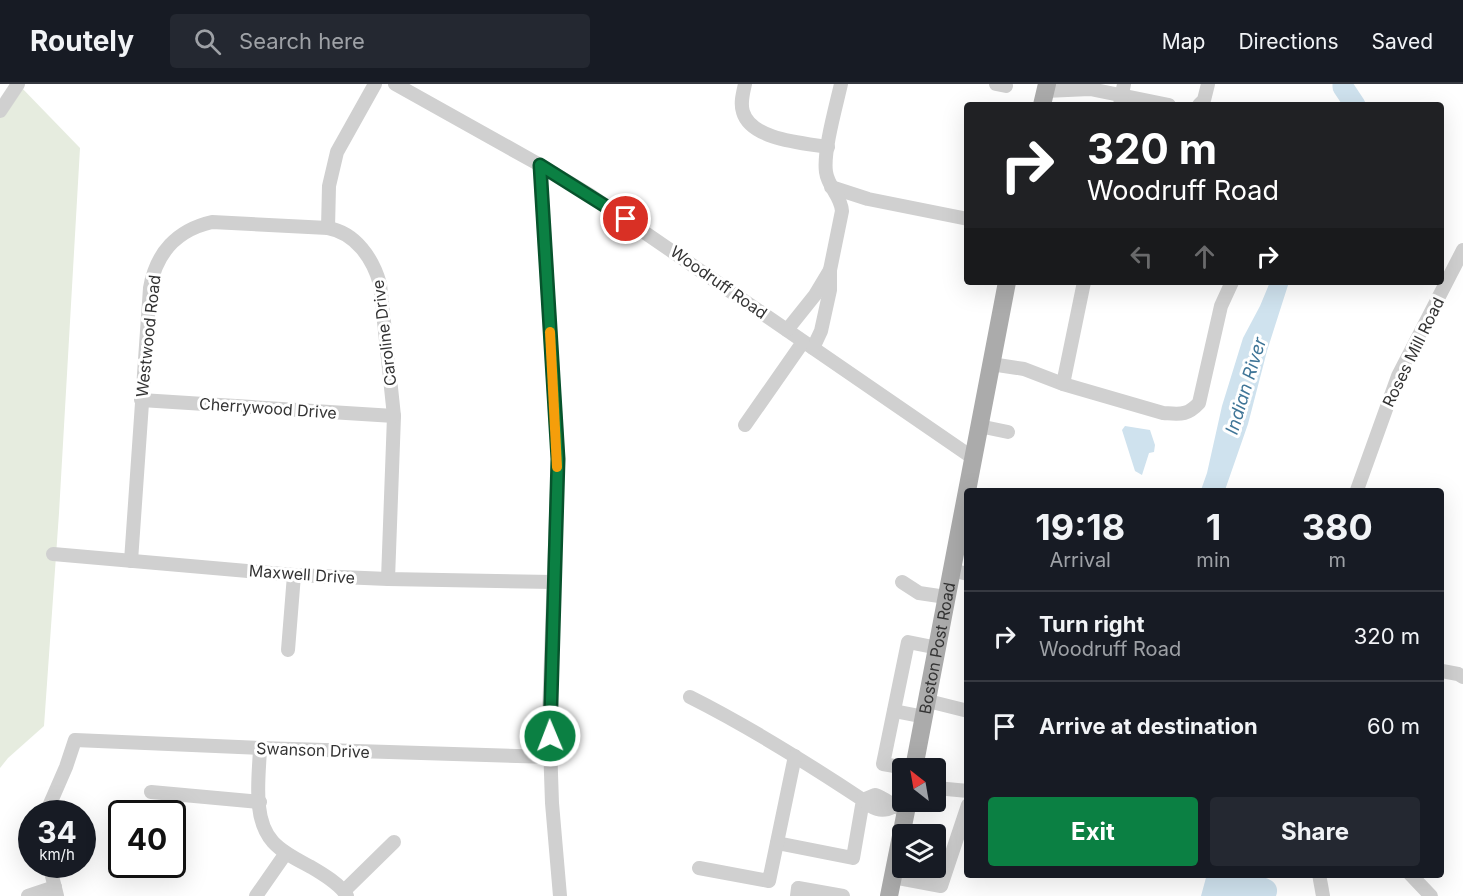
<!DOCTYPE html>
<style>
body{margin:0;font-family:Inter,sans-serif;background:#242831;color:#f1f3f6;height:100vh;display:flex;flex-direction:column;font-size:22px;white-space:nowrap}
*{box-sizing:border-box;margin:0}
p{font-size:20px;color:#9ea1a6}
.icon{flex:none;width:33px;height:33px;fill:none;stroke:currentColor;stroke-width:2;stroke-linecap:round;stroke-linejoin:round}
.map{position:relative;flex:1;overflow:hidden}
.details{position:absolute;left:964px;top:404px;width:480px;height:390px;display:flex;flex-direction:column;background:#171b24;border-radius:6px;box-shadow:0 6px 24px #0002}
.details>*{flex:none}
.top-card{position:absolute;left:964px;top:18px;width:480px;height:183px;border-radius:6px;box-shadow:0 6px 24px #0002;background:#202124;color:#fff;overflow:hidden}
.needle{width:39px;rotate:329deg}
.fabs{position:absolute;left:892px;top:674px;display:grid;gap:12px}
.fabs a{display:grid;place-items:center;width:54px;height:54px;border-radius:6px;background:#171b24;box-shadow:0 6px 24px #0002;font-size:30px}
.speed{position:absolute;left:18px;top:716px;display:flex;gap:12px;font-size:30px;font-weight:700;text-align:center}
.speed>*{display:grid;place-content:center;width:78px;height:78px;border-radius:50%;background:#171b24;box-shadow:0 6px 24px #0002;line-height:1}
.speed small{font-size:15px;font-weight:400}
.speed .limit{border:3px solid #111;border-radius:9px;background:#fff;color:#111}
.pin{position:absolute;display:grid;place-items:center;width:51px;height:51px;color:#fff;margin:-26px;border:3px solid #fff;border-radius:50%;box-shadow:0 2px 6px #0007}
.me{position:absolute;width:66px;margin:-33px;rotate:359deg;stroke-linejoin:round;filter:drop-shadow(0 0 4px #0008)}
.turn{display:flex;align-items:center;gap:21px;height:126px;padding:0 24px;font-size:27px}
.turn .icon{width:78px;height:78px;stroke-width:2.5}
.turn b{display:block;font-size:42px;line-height:51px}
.lanes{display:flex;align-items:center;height:57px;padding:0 24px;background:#0003;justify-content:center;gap:30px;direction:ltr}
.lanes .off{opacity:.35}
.eta{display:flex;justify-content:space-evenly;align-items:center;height:102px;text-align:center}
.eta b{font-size:36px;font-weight:700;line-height:42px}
.cta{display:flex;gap:12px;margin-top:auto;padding:12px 24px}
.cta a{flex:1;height:69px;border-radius:6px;background:#0b8043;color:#fff;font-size:24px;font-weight:700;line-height:69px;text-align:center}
.cta a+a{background:#242831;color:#f1f3f6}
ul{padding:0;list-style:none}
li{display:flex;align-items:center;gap:18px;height:90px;padding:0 24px;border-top:2px solid #363941}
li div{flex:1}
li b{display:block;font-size:22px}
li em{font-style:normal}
header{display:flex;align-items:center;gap:36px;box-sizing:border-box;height:84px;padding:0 30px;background:#171b24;border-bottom:2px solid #363941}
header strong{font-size:28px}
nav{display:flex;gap:33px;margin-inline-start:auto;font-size:21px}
.search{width:420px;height:54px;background:#242831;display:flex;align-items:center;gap:15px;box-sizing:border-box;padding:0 21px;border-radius:6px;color:#9ea1a6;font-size:22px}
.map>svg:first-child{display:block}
</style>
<header>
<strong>Routely</strong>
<div class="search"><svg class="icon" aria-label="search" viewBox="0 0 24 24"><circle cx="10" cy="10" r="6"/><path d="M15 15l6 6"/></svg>Search here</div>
<nav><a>Map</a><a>Directions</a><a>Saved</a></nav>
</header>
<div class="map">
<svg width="1463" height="812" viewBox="0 0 1463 812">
<rect width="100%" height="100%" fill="#fff"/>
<!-- green -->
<path fill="#e6ecdf" d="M18 0 80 64 59 429 44 642 8 674 0 684V27Z"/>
<!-- water -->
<g fill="#cfe2ee">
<path d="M1270 198H1289L1267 267 1248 340 1225 406H1201L1207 389 1222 322 1243 254 1260 222Z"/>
<path d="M1125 342 1150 346 1155 361 1154 368 1149 369 1142 391 1135 387 1122 346Z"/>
<path d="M1207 790C1223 790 1286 784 1276 812H1201Z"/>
</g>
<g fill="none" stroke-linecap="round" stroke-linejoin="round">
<!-- river -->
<path stroke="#cfe2ee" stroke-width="21" d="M1343 0V3L1355 21"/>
<!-- minor -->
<g stroke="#d0d0d0" stroke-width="14">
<path d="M375 0 337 68 329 102 328 144C356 149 373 175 380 200L394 332 388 495"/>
<path d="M395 0 540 81 590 111 973 374"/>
<path d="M745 0C743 9 740 19 743 28 751 56 804 59 828 63"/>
<path d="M996 0 1006 2"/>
<path d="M1045 7 1090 5 1169 21"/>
<path d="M1120 21 1124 0"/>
<path d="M1199 21 1204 16 1208 0"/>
<path d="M0 27 18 0"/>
<path d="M540 81 558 375 549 631 552 719 560 812"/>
<path d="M831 103 868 115 968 135"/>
<path d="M787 246 815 211 830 186"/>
<path d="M813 264 821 247 830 206V186L842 127C841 112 828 103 826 88 823 68 836 22 841 0"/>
<path d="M991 280 1024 285 1063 300 1163 329C1180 330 1187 332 1199 319L1221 222 1232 198"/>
<path d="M1063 300 1084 198"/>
<path d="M141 316 394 332"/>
<path d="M745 341 803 258"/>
<path d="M979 342 1008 348"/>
<path d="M1357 406 1398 292 1463 166"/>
<path d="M53 470 294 491 388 495 553 498"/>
<path d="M131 477 150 204C156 169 177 146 212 138L328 144"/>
<path d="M951 486 968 490"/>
<path d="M902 498 919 509 946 513"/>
<path d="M288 566 294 491"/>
<path d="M1442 587 1458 590 1463 593"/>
<path d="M690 613C750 643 807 679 863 716L853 774 777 759"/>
<path d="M928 617 968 627"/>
<path d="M894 627 925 633"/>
<path d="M260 664C259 693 252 735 273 758 283 769 298 776 311 783 323 790 340 800 347 812"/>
<path d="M906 684 883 680 908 558 938 564"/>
<path d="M936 704 968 707"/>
<path d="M151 708 260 718"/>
<path d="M893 723C881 729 873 725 863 716L875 711C887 715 893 723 906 727"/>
<path d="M46 729 66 683 75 656 260 664 551 673"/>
<path d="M49 780 57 812"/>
<path d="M699 784 769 797 795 672"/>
<path d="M1319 790 1323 812"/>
<path d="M1410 790 1431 812"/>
<path d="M893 793 941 802 968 721"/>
<path d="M344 807 394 758"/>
<path d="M28 812 55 803"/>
<path d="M256 812 286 769"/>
<path d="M797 812 798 804 843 812"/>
</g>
<!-- major -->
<g stroke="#ababab" stroke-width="18">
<path d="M1042 21 1047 0"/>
<path id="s1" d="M914 684 1007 198"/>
<path d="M889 812 908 717"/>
</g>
</g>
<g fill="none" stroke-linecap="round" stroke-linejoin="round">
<!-- route casing -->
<g stroke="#07532c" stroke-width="15">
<path id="route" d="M550 652 558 375 540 81 626 135"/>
</g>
<!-- route -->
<use href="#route" stroke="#0b8043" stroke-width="10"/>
<!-- slow -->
<path stroke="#f59e0b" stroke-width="10" d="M550 248 557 383"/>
</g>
<g text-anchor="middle" stroke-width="6" stroke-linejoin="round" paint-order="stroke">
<!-- street labels -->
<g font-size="16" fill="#333" stroke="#fff">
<text transform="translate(719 198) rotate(35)" y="6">Woodruff Road</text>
<text transform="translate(384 249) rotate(-97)" y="6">Caroline Drive</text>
<text transform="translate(148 252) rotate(-84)" y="6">Westwood Road</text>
<text transform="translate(1413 268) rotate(-64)" y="6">Roses Mill Road</text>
<text transform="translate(268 324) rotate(4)" y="6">Cherrywood Drive</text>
<text transform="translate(302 490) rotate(4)" y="6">Maxwell Drive</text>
<text dy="6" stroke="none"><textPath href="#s1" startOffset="122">Boston Post Road</textPath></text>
<text transform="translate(313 666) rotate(2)" y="6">Swanson Drive</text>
</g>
<!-- water labels -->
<g font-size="18" font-style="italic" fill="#3f7597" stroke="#fff">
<text transform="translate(1246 302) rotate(-73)" y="6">Indian River</text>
</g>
</g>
</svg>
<div class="fabs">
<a><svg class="needle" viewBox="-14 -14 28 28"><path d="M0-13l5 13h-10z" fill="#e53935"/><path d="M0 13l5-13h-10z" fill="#9ea1a6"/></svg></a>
<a><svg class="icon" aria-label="layers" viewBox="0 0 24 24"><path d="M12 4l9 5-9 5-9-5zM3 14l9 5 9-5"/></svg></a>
</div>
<div class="speed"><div>34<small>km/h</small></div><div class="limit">40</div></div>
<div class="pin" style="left:626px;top:135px;background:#d93025"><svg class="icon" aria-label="arrive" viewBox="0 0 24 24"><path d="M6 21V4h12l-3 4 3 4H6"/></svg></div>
<svg class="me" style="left:550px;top:652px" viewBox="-20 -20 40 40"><circle r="17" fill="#0b8043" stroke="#fff" stroke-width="3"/><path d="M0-11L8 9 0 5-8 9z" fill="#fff"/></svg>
<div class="top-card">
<div class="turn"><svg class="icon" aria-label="right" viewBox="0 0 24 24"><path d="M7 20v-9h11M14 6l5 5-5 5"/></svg><div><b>320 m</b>Woodruff Road</div></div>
<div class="lanes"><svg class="icon off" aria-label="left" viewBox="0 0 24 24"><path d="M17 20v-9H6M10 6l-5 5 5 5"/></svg><svg class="icon off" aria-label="ahead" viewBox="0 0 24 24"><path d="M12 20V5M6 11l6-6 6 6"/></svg><svg class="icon" aria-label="right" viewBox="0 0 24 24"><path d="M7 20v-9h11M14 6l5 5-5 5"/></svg></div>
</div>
<section class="details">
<div class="eta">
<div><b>19:18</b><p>Arrival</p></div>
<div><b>1</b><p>min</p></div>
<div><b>380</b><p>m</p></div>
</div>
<ul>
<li><svg class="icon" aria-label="right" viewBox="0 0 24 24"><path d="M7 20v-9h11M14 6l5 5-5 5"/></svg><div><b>Turn right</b><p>Woodruff Road</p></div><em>320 m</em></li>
<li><svg class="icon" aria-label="arrive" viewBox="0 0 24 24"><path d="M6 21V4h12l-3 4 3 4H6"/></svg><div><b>Arrive at destination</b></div><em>60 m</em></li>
</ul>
<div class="cta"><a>Exit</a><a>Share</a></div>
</section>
</div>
